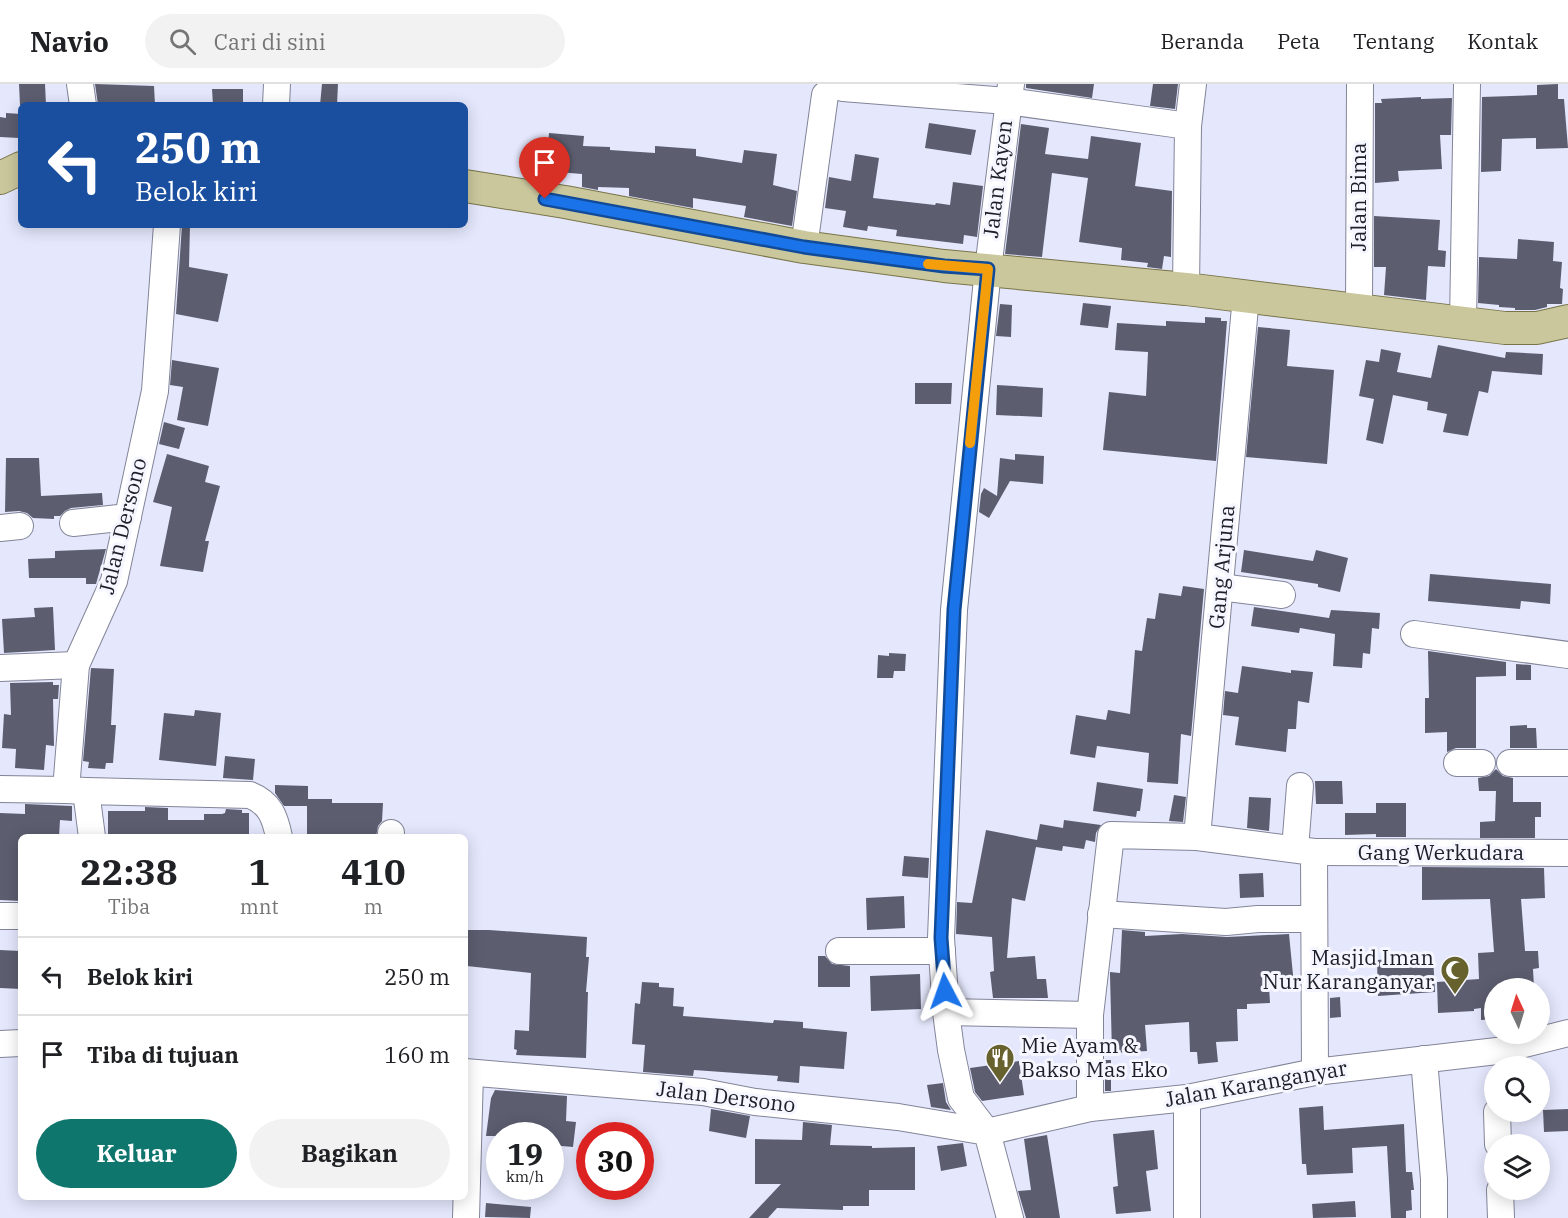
<!DOCTYPE html>
<html lang="id">
<style>
body{margin:0;font-family:"IBM Plex Serif",serif;background:#f2f2f2;color:#202124;height:100vh;display:flex;flex-direction:column;font-size:22px;white-space:nowrap}
*{box-sizing:border-box;margin:0}
p{font-size:20px;color:#757577}
.icon{flex:none;width:33px;height:33px;fill:none;stroke:currentColor;stroke-width:2;stroke-linecap:round;stroke-linejoin:round}
.map{position:relative;flex:1;overflow:hidden}
.details{position:absolute;left:18px;top:750px;width:450px;height:366px;display:flex;flex-direction:column;background:#fff;border-radius:9px;box-shadow:0 3px 15px #0003}
.details>*{flex:none}
.top-card{position:absolute;left:18px;top:18px;width:450px;height:126px;border-radius:9px;box-shadow:0 3px 15px #0003;background:#1a4fa0;color:#fff;overflow:hidden}
.needle{width:39px;rotate:356deg}
.tools{position:absolute;left:1484px;top:894px;display:grid;gap:12px}
.tools a{display:grid;place-items:center;width:66px;height:66px;border-radius:50%;background:#fff;box-shadow:0 3px 15px #0003;font-size:30px}
.speed{position:absolute;left:486px;top:1038px;display:flex;gap:12px;font-size:30px;font-weight:700;text-align:center}
.speed>*{display:grid;place-content:center;width:78px;height:78px;border-radius:50%;background:#fff;box-shadow:0 3px 15px #0003;line-height:1}
.speed small{font-size:15px;font-weight:400}
.speed .limit{border:9px solid #d22;background:#fff;color:#111}
.pin{position:absolute;display:grid;place-items:center;width:51px;height:51px;color:#fff;margin:-62px -26px;border-radius:50% 50% 50% 0;rotate:-45deg;box-shadow:0 0 6px #0007}
.pin .icon{rotate:45deg}
.me{position:absolute;width:66px;margin:-33px;rotate:356deg;stroke-linejoin:round;filter:drop-shadow(0 0 4px #0008)}
.turn{display:flex;align-items:center;gap:21px;height:126px;padding:0 18px;font-size:27px}
.turn .icon{width:78px;height:78px;stroke-width:2.5}
.turn b{display:block;font-size:42px;line-height:51px}
.eta{display:flex;justify-content:space-evenly;align-items:center;height:102px;text-align:center}
.eta b{font-size:36px;font-weight:700;line-height:42px}
.button{display:flex;gap:12px;margin-top:auto;padding:12px 18px}
.button a{flex:1;height:69px;border-radius:36px;background:#0f766e;color:#fff;font-size:24px;font-weight:700;line-height:69px;text-align:center}
.button a+a{background:#f2f2f2;color:#202124}
ul{padding:0;list-style:none}
li{display:flex;align-items:center;gap:18px;height:78px;padding:0 18px;border-top:2px solid #e0e0e0}
li div{flex:1}
li b{display:block;font-size:22px}
li em{font-style:normal}
header{display:flex;align-items:center;gap:36px;box-sizing:border-box;height:84px;padding:0 30px;background:#fff;border-bottom:2px solid #e0e0e0}
header strong{font-size:28px}
nav{display:flex;gap:33px;margin-inline-start:auto;font-size:21px}
.search{width:420px;height:54px;background:#f2f2f2;display:flex;align-items:center;gap:15px;box-sizing:border-box;padding:0 21px;border-radius:33px;color:#757577;font-size:22px}
.map>svg:first-child{display:block}
</style>
<header>
<strong>Navio</strong>
<div class="search"><svg class="icon" aria-label="search" viewBox="0 0 24 24"><circle cx="10" cy="10" r="6"/><path d="M15 15l6 6"/></svg>Cari di sini</div>
<nav><a>Beranda</a><a>Peta</a><a>Tentang</a><a>Kontak</a></nav>
</header>
<div class="map">
<svg width="1568" height="1134" viewBox="0 0 1568 1134">
<rect width="100%" height="100%" fill="#e5e8fd"/>
<!-- building -->
<g fill="#5c5e70">
<path d="M19 0H45L46 21H20Z"/>
<path d="M95 0 154 2 155 21H98Z"/>
<path d="M322 0H338L337 21H320Z"/>
<path d="M1026 0H1094L1092 14 1026 4Z"/>
<path d="M1153 0H1178L1175 25 1150 22Z"/>
<path d="M1558 0V15H1564L1568 64 1536 65V54L1502 55 1501 87 1481 88 1482 13 1537 11V1Z"/>
<path d="M212 5H243V21H213Z"/>
<path d="M1421 13V15L1452 14 1451 51H1440L1442 85 1398 87 1399 97 1375 99V19H1382L1381 15Z"/>
<path d="M6 29 21 30 19 54 0 53V33L6 34Z"/>
<path d="M929 39 976 46 971 71 925 64Z"/>
<path d="M1021 40 1049 44 1045 70 1088 75 1091 52 1141 59 1135 102 1172 107 1171 173 1164 172 1162 185 1147 183 1148 179 1121 176 1122 164 1079 158 1088 94 1052 89 1042 173 1005 170Z"/>
<path d="M549 49 584 52 583 62 610 63V66L655 69V62L696 65V72L742 79 744 66 777 70 773 101 797 107 792 142 744 133 746 122 693 114V124L629 112V104L598 103V106L582 103V90L546 87Z"/>
<path d="M855 70 879 74 873 114 935 121 936 119 950 121 953 98 983 102 977 153 964 151 963 160 896 152 897 146 868 142 867 147 843 143 846 127 825 124 829 93 851 97Z"/>
<path d="M1374 132 1440 136 1438 166 1446 167 1445 183 1428 182 1426 216 1384 211 1386 183H1374Z"/>
<path d="M182 141H190L189 183 228 190 218 238 176 230Z"/>
<path d="M1518 155 1554 158 1553 177 1562 178 1560 204 1563 205 1562 220H1547V223L1535 226H1515V224L1499 223V221L1478 219 1479 173 1517 175Z"/>
<path d="M1083 219 1111 222 1108 244 1080 241Z"/>
<path d="M1000 220 1012 221 1011 253 996 252Z"/>
<path d="M1205 233 1221 234V237H1227L1216 377 1103 366 1109 308 1146 312 1148 268 1115 266 1117 239 1166 242V237L1205 239Z"/>
<path d="M1258 243 1290 246 1287 282 1334 286 1327 380 1246 373Z"/>
<path d="M1438 261 1505 274 1506 268 1543 270 1542 291 1492 287 1488 309 1479 307 1468 352 1443 348 1447 330 1427 326 1428 318 1393 311 1383 360 1366 356 1374 315 1359 312 1366 276 1379 278 1381 265 1401 269 1397 288 1431 294Z"/>
<path d="M172 276 219 284 208 342 177 336 183 303 170 301Z"/>
<path d="M915 299H952L951 320H915Z"/>
<path d="M997 301 1043 304 1042 333 996 331Z"/>
<path d="M164 338 185 344 179 365 159 360Z"/>
<path d="M167 370 209 382 205 398 220 402 205 457H209L203 488 160 482 172 423 153 418Z"/>
<path d="M1015 370 1044 372 1043 400 1010 397 989 434 979 428 981 410 984 404 997 412 1000 374 1015 376Z"/>
<path d="M6 374H39L41 412 102 409 103 421 71 424 65 427 60 432H54V435L33 434 27 429 19 427 5 428Z"/>
<path d="M106 465 96 500H86V494H29L28 475 55 474V467Z"/>
<path d="M1244 466 1313 477 1316 466 1348 474 1340 508 1318 503V500L1241 488Z"/>
<path d="M1430 490 1551 500 1550 520 1521 517 1520 525 1428 517Z"/>
<path d="M1183 502 1204 505 1203 516 1191 652 1181 650 1178 700 1147 698 1149 669 1097 662 1095 674 1070 670 1076 631 1106 636 1108 626 1130 630 1135 566 1142 567 1147 534 1155 535 1159 509 1181 512Z"/>
<path d="M53 523 55 566 4 569 2 535 35 533 34 524Z"/>
<path d="M1254 523 1329 534 1331 526 1380 529 1379 545 1372 544 1370 570 1363 569 1362 584 1333 582 1335 550 1300 544 1299 549 1251 542Z"/>
<path d="M1428 567 1506 578V592L1476 593V664H1456L1447 668V648L1425 649V614H1429Z"/>
<path d="M889 569 906 570 905 587H894L893 594H877L878 571 889 572Z"/>
<path d="M1516 580 1531 581V596H1516Z"/>
<path d="M1242 582 1291 589V586L1313 588 1309 619 1298 617 1296 645H1288L1286 668 1235 661 1239 633 1223 631 1225 607 1238 609Z"/>
<path d="M91 584 114 585 111 641H116L113 679H106L105 685 88 684 89 678 83 677Z"/>
<path d="M53 598V601H59L58 615H53L54 662 46 661 44 686 15 684 16 665 2 664 4 630 11 631 10 599Z"/>
<path d="M195 626 221 629 216 682 159 676 164 629 194 632Z"/>
<path d="M1527 641V644H1536L1537 664H1510V642Z"/>
<path d="M225 672 255 675 253 696 223 694Z"/>
<path d="M1496 685 1503 692 1513 694V718H1541V733H1535V754H1480V738L1495 737 1496 707H1479L1478 694 1489 692Z"/>
<path d="M1315 697H1342L1343 720H1316Z"/>
<path d="M1097 698 1143 705 1140 727H1137L1136 733 1093 727Z"/>
<path d="M275 701 308 702V715H332V719H383L382 737 378 742 376 753H307V722H284L275 709Z"/>
<path d="M1174 711 1186 713 1183 738 1169 737Z"/>
<path d="M1249 713 1271 714 1269 747 1247 744Z"/>
<path d="M1376 719H1406V753H1376V750L1345 751V729H1376Z"/>
<path d="M25 720 72 722V737L60 736 59 753H21V817L0 816V729L25 730Z"/>
<path d="M145 723 168 724V736H204V730H222L225 729 226 725 242 726V729H249V753H108V727H145Z"/>
<path d="M1064 736 1101 741 1096 749 1095 758 1086 756 1084 765 1063 762 1062 767 1036 763 1037 758 1025 817 1012 814 1007 874 1035 872 1037 895H1046L1048 914H993L990 888 994 887 992 853 956 850 957 818 972 819 986 746 1037 756 1040 740 1063 744Z"/>
<path d="M904 772 929 774 928 794 902 792Z"/>
<path d="M1422 783 1544 784 1545 814 1521 815 1525 867H1538L1539 884 1533 885 1534 904H1494V935L1481 936V924L1474 925V927L1438 929 1437 898 1479 895 1478 869 1494 868 1490 815 1422 816Z"/>
<path d="M1263 789 1264 813 1240 814 1239 790Z"/>
<path d="M904 812 905 844 867 846 866 814Z"/>
<path d="M468 846H489L587 853 586 873H589L586 908H588L586 974 516 971 517 966 514 965 515 946 529 947 531 889 467 882Z"/>
<path d="M1122 846 1145 848V852L1182 850 1227 853 1289 850 1294 901 1269 902 1270 919 1247 920V925H1237L1238 957 1216 958 1218 978 1198 980 1197 968H1190L1189 938 1145 941 1147 967 1112 969 1110 891V888L1120 889Z"/>
<path d="M0 866 21 867V905L0 904Z"/>
<path d="M818 872H825L832 880 850 882V903H818Z"/>
<path d="M1433 872 1435 908 1378 912 1377 876Z"/>
<path d="M920 890 921 925 871 927 870 892Z"/>
<path d="M642 898 659 899V903L674 904 673 922 684 923 683 932 773 939 774 936 803 938V944L847 948 844 985 800 982 799 999 777 997 778 992 694 986 693 992 643 988 645 961 632 960 635 919 640 920Z"/>
<path d="M1340 913 1341 933 1330 934V914Z"/>
<rect x="1105" y="976" width="6" height="31"/>
<path d="M1019 977 1024 1011 982 1017 975 1008 970 984Z"/>
<path d="M943 999 946 1018 951 1026 931 1023 927 1001Z"/>
<path d="M495 1006 567 1012 566 1037 576 1038 573 1063 550 1061V1052H486L491 1014Z"/>
<path d="M1323 1022 1324 1046 1404 1040 1406 1088H1412L1414 1106H1411L1412 1126 1406 1127V1134H1391L1387 1062 1352 1064 1353 1089 1307 1091 1306 1080H1302L1299 1024Z"/>
<path d="M711 1025 750 1032 746 1054 709 1047Z"/>
<path d="M1568 1025V1047L1544 1048 1543 1026Z"/>
<path d="M803 1038 832 1041 830 1061 872 1062V1064L915 1063V1106H869V1122H843V1126L777 1124 768 1134H749L781 1100H755V1055L802 1056Z"/>
<path d="M1154 1046 1158 1085 1146 1087 1151 1127 1116 1130 1113 1103 1118 1102 1113 1050Z"/>
<path d="M1047 1051 1060 1134H1026L1018 1107 1031 1106 1024 1055Z"/>
<path d="M963 1059 967 1082 941 1087 937 1062Z"/>
<path d="M1355 1117 1356 1133 1313 1134 1312 1120Z"/>
<path d="M486 1119 531 1123 530 1134 485 1133Z"/>
</g>
<g fill="none" stroke-linecap="round" stroke-linejoin="round">
<!-- minor casing -->
<g stroke="#828498" stroke-width="28">
<g id="minor">
<path d="M80 0 83 21"/>
<path d="M1011 0 988 185 954 526 941 854 946 928 951 966 961 1014 987 1048 1090 1024 1187 1014 1315 988 1497 967 1568 949"/>
<path d="M843 4 1007 17 1188 42"/>
<path d="M276 21 277 0"/>
<path d="M804 163 825 11"/>
<path d="M1186 205 1188 42 1193 0"/>
<path d="M1246 212 1197 753 1314 768 1315 988"/>
<path d="M1359 225 1360 0"/>
<path d="M1463 239 1467 0"/>
<path d="M73 439 128 433"/>
<path d="M0 444 20 442"/>
<path d="M1220 503 1282 511"/>
<path d="M1414 550 1568 571"/>
<path d="M0 584 76 581"/>
<path d="M1457 679H1482"/>
<path d="M1510 679H1568"/>
<path d="M0 705 66 706"/>
<path d="M86 707 250 711C270 719 275 733 279 753"/>
<path d="M92 753 86 707 66 706 76 581 114 497 155 307 167 141"/>
<path d="M391 753V749"/>
<path d="M1295 765 1300 702"/>
<path d="M1314 768 1568 769"/>
<path d="M1101 830 1226 838 1258 835H1314"/>
<path d="M0 832H21"/>
<path d="M839 867H942"/>
<path d="M946 928 1090 931"/>
<path d="M0 960 21 959"/>
<path d="M1424 975 1434 1095V1134"/>
<path d="M465 988 703 1008 755 1018 898 1033 987 1048 1010 1134"/>
<path d="M1187 1014V1134"/>
<path d="M1090 1024V931L1111 751 1197 753"/>
<path d="M1497 1028 1498 1060"/>
<path d="M1500 1106 1501 1134"/>
<path d="M466 1134 470 989"/>
</g>
</g>
<!-- major casing -->
<g stroke="#787448" stroke-width="34">
<g id="major">
<path d="M0 94 21 84"/>
<path d="M465 102 565 118 804 163 944 182 1186 205 1505 244H1537L1568 237"/>
</g>
</g>
<!-- minor -->
<use href="#minor" stroke="#fff" stroke-width="26"/>
<!-- major -->
<use href="#major" stroke="#cbc79d" stroke-width="32"/>
</g>
<g fill="none" stroke-linecap="round" stroke-linejoin="round">
<!-- route casing -->
<g stroke="#114b97" stroke-width="15">
<path id="route" d="M545 115 804 163 944 182 988 185 954 526 941 854 945 907"/>
</g>
<!-- route -->
<use href="#route" stroke="#1a73e8" stroke-width="10"/>
<!-- slow -->
<path stroke="#f59e0b" stroke-width="10" d="M928 180 988 185 970 359"/>
</g>
<!-- icons -->
<defs>
<g id="mosque-pin" transform="scale(1.5)"><path d="M0 17L-7.5 6A9.5 9.5 0 1 1 7.5 6Z" fill="#66612d" stroke="#f5f6ff"/><path d="M3.5-4.9A6 6 0 1 0 3.5 4.9A5 5 0 1 1 3.5-4.9Z" fill="#fff"/></g>
<g id="restaurant-pin" transform="scale(1.5)"><path d="M0 17L-7.5 6A9.5 9.5 0 1 1 7.5 6Z" fill="#66612d" stroke="#f5f6ff"/><path d="M-5-6h1v4h1v-4h1v4h1v-4h1v5L-1.5 .5V6h-2V.5L-5-1ZM5-6V6H3V1.5H1.5Q1.5-4 5-6Z" fill="#fff"/></g>
</defs>
<g fill-rule="evenodd">
<use href="#mosque-pin" x="1455" y="886"/>
<use href="#restaurant-pin" x="1000" y="974"/>
</g>
<g text-anchor="middle" stroke-width="6" stroke-linejoin="round" paint-order="stroke">
<!-- street labels -->
<g font-size="21" fill="#1e1f26" stroke="#f5f6ff">
<text transform="translate(998 95) rotate(-83)" y="7">Jalan Kayen</text>
<text transform="translate(1359 113) rotate(-90)" y="7">Jalan Bima</text>
<text transform="translate(123 442) rotate(-76)" y="7">Jalan Dersono</text>
<text transform="translate(1222 483) rotate(-85)" y="7">Gang Arjuna</text>
<text x="1441" y="776">Gang Werkudara</text>
<text transform="translate(1256 1000) rotate(-10)" y="7">Jalan Karanganyar</text>
<text transform="translate(726 1013) rotate(7)" y="7">Jalan Dersono</text>
</g>
<!-- poi labels -->
<g font-size="21" fill="#1e1f26" stroke="#f5f6ff" text-anchor="end">
<text x="1434" y="881">Masjid Iman<tspan x="1434" dy="24">Nur Karanganyar</tspan></text>
<text x="1021" y="969" text-anchor="start">Mie Ayam &amp;<tspan x="1021" dy="24">Bakso Mas Eko</tspan></text>
</g>
</g>
</svg>
<div class="tools">
<a><svg class="needle" viewBox="-14 -14 28 28"><path d="M0-13l5 13h-10z" fill="#e53935"/><path d="M0 13l5-13h-10z" fill="#757577"/></svg></a>
<a><svg class="icon" aria-label="search" viewBox="0 0 24 24"><circle cx="10" cy="10" r="6"/><path d="M15 15l6 6"/></svg></a>
<a><svg class="icon" aria-label="layers" viewBox="0 0 24 24"><path d="M12 4l9 5-9 5-9-5zM3 14l9 5 9-5"/></svg></a>
</div>
<div class="speed"><div>19<small>km/h</small></div><div class="limit">30</div></div>
<div class="pin" style="left:545px;top:115px;background:#d93025"><svg class="icon" aria-label="arrive" viewBox="0 0 24 24"><path d="M6 21V4h12l-3 4 3 4H6"/></svg></div>
<svg class="me" style="left:945px;top:907px" viewBox="-20 -20 40 40"><path d="M0-17L14 15 0 8-14 15z" fill="#1a73e8" stroke="#fff" stroke-width="4"/></svg>
<div class="top-card">
<div class="turn"><svg class="icon" aria-label="left" viewBox="0 0 24 24"><path d="M17 20v-9H6M10 6l-5 5 5 5"/></svg><div><b>250 m</b>Belok kiri</div></div>
</div>
<section class="details">
<div class="eta">
<div><b>22:38</b><p>Tiba</p></div>
<div><b>1</b><p>mnt</p></div>
<div><b>410</b><p>m</p></div>
</div>
<ul>
<li><svg class="icon" aria-label="left" viewBox="0 0 24 24"><path d="M17 20v-9H6M10 6l-5 5 5 5"/></svg><div><b>Belok kiri</b></div><em>250 m</em></li>
<li><svg class="icon" aria-label="arrive" viewBox="0 0 24 24"><path d="M6 21V4h12l-3 4 3 4H6"/></svg><div><b>Tiba di tujuan</b></div><em>160 m</em></li>
</ul>
<div class="button"><a>Keluar</a><a>Bagikan</a></div>
</section>
</div>
